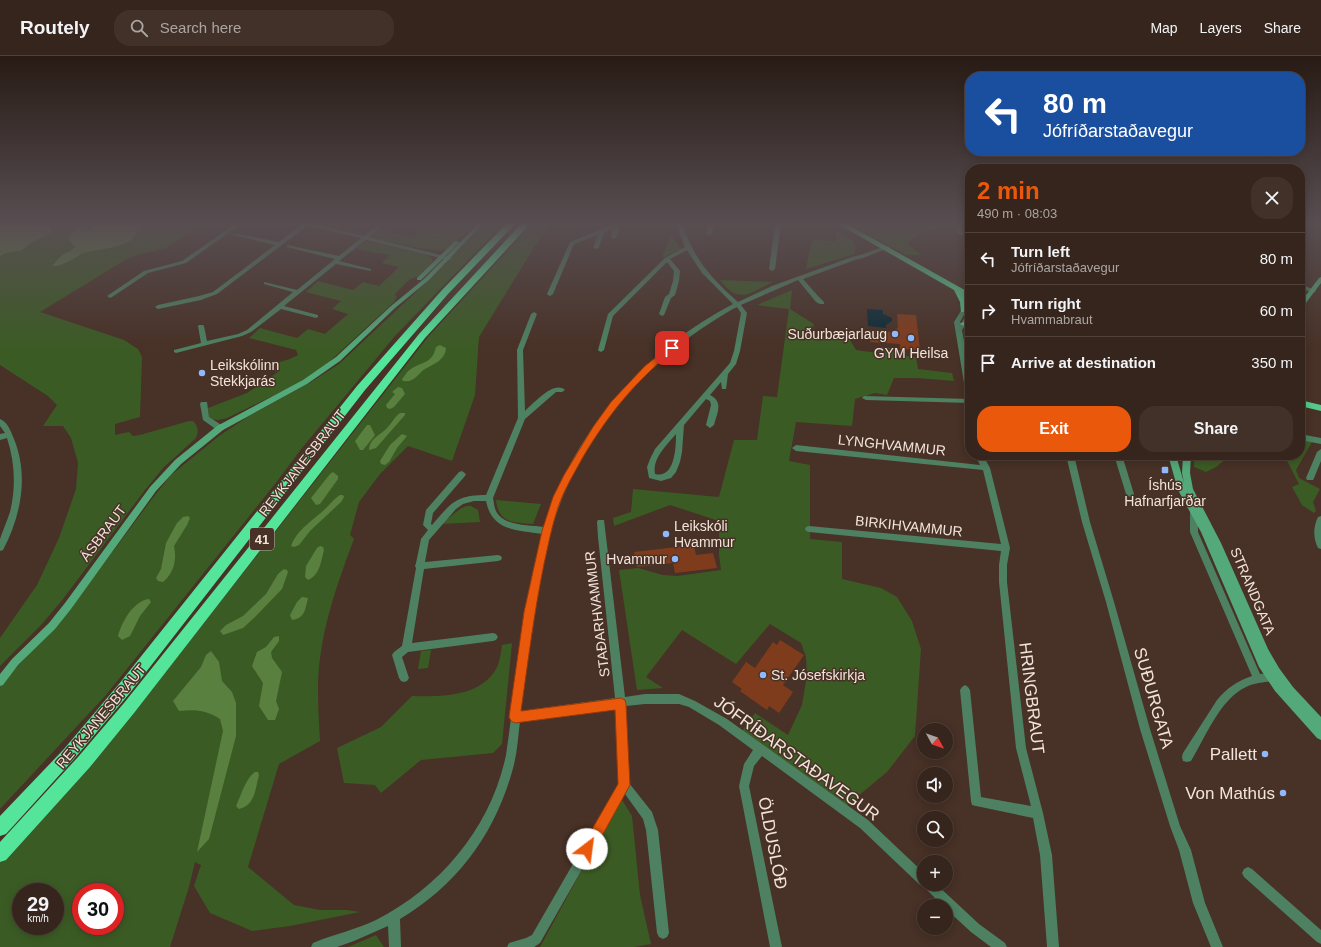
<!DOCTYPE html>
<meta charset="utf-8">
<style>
body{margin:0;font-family:Arial,sans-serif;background:#413129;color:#f1f3f6;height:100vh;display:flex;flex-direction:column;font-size:15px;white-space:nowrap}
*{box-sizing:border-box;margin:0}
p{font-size:13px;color:#aaa5a3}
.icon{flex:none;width:22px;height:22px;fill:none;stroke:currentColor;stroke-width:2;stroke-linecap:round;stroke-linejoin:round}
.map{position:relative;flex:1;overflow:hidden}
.panel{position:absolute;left:965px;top:108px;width:340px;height:296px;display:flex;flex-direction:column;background:#36251c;border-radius:16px;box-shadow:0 2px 10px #0003,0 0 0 1px #50423b}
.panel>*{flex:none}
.top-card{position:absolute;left:965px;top:16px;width:340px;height:84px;border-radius:16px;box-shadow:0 2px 10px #0003,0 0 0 1px #50423b;background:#1a4fa0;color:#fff;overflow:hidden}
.needle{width:26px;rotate:130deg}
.tools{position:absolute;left:917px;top:667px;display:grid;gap:8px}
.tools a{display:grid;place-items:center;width:36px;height:36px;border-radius:50%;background:#36251c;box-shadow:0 2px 10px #0003,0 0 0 1px #50423b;font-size:20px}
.speed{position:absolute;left:12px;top:827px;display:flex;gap:8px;font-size:20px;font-weight:700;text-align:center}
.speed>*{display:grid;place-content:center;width:52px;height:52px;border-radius:50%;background:#36251c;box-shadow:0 2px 10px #0003,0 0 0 1px #50423b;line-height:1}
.speed small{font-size:10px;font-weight:400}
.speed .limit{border:6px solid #d22;background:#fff;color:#111}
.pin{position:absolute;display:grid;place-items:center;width:34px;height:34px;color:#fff;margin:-17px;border-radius:8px;box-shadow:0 2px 6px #0006}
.me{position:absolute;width:44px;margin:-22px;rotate:30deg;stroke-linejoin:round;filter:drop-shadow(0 0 3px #0008)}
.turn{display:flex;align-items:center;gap:14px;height:84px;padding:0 12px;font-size:18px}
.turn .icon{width:52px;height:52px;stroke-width:2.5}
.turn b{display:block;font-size:28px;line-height:34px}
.round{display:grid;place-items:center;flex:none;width:42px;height:42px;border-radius:16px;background:#413129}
.summary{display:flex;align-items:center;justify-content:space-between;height:68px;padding:0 12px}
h1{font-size:24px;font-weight:700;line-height:30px;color:#ea580c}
.button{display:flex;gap:8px;margin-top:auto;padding:8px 12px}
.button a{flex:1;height:46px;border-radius:16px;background:#ea580c;color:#fff;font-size:16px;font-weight:700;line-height:46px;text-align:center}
.button a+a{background:#413129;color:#f1f3f6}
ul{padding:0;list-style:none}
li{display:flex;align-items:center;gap:12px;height:52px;padding:0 12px;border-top:1px solid #50423b}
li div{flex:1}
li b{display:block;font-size:15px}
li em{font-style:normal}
header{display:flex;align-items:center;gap:24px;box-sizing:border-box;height:56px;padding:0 20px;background:#36251c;border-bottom:1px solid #50423b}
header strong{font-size:19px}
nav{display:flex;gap:22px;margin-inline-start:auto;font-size:14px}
.search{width:280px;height:36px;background:#413129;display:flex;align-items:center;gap:10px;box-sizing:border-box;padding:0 14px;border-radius:16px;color:#aaa5a3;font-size:15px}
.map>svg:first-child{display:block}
</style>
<header>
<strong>Routely</strong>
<div class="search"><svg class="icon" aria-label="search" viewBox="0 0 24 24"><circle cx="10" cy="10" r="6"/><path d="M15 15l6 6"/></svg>Search here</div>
<nav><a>Map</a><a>Layers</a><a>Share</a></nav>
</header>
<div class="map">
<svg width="1321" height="891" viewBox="0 0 1321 891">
<rect width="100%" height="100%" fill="#483126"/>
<!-- green -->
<g fill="#3b5b24" fill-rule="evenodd">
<path d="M0 168H201L166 192 137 199 125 204 40 256 124 284 138 293 142 301 140 361 115 368V379L129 376 133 380 140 379 189 365H193C198 370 199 375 196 382L164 411 145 434 63 543 42 568 0 610V582L37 529 59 482 76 433 78 407 71 382 63 370H43L57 349 48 340 0 309Z"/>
<path d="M445 168H475L449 192 440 195 412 191 369 181V179L377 173 412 181 420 174 435 177Z"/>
<path d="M484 168H503L395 280 302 392 275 428 106 639 0 753V629L70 553 152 443 171 419 219 380 249 360 311 326 339 308 432 221Z"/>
<path d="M532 168H552L541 180 479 281 475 339 452 405 408 390 380 418 359 446 350 479 354 483C336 531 318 581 318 634 318 651 319 668 320 685L279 708 248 811 294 849 320 854H347L360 856 290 870 252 875 210 857 194 830 201 809 195 806 189 831 170 891H0V806L108 685 243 517 428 281ZM21 836H55V870H21ZM81 836H115V870H81Z"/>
<path d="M848 168H953L954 172C933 172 923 174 907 188L921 199H907Z"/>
<path d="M836 174C846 179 860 185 854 198L806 213 812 184 836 185Z"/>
<path d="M671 179 681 193 665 201H662Z"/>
<path d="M366 185 424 198 432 202 433 205C429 213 419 222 410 223L394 239 397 240 394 246 328 307 298 328 227 362C220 364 215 365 209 362L208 352 247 337 278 316 262 312C273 306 287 306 298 299L296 294 249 282 260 272 297 282 308 273 325 278 348 258 332 253 341 245 306 236 318 225 353 234 363 226 379 230 399 211 382 207 390 199 356 193Z"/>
<path d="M720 224 773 226C749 237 739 249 720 224Z"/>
<path d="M792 234 790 253 814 268 810 279 850 284 856 294 878 297 875 292C882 289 899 293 905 297L906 300 916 301 918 313 952 317 954 325 918 322H894L887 339 875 337 855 343 852 370 796 366 789 405 810 409V483L842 486V523L881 532 897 541 912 565 921 593 915 680 887 716 846 750 742 675 755 657 788 679 802 649 807 619 806 601 801 587 770 568 736 608 682 574 646 621 663 632 637 634 619 514 638 512 663 519 677 520 721 514 719 499V465L670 449 614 470 613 462 631 456 633 433 719 441 734 384H757L763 340 777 341 789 253 757 249Z"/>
<path d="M1300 383 1312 386 1296 414 1299 422 1320 433 1313 446 1316 455 1314 457 1302 449 1292 431 1299 428 1284 399H1300Z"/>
<path d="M1191 399H1231L1216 411 1206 416 1194 411V403Z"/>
<path d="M496 444 541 448 533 468C513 466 499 468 496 444Z"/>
<path d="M466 450H471L478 454 480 466 441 468 460 453Z"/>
<path d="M512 587 502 688 493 697 421 704 381 737 375 729 344 727 337 692 381 671 412 640C440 641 480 641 496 613 500 606 501 596 502 589Z"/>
<path d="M431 594 428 612 418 613 421 595Z"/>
<path d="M621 742 632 760 640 839 651 888 634 891H540Z"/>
<path d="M376 879 384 891H348Z"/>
</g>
<!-- forest -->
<g fill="#59803f">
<path d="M0 168 49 169 52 176C46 181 38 182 32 186 27 189 25 194 19 195 10 196 8 196 0 200Z"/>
<path d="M100 168H142L137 172C139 192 97 193 84 197 74 201 64 211 52 210L62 199 72 194 75 191 68 183C72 179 75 171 82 172V175H88Z"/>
<path d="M440 289 446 292C445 304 434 308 425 313 418 317 415 327 403 325L402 323C405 320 407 315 411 313 423 305 432 308 436 291Z"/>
<path d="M398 331 402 332 405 338 394 351 390 353 387 352 386 349 395 338 392 336Z"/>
<path d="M400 357H405V359L376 392 369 394C369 384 378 380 385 374 391 369 394 361 400 357Z"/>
<path d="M367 369H370L375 379 363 394H360L355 385Z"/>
<path d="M402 378 407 380 397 392 389 406 385 409 381 408 380 405 390 389Z"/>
<path d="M333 416 338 420V423L320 448 316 449 311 442 330 418Z"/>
<path d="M340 439H343L344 441 341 446 310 475 299 489 294 491 291 490C297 473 314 464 326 452 331 447 334 443 340 439Z"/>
<path d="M188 460 190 462 187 469 174 490C177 504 174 517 163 526L158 525 156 522 161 513 166 487 177 467 183 461Z"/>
<path d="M320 490 323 491 324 494C321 505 320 519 308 524L305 521 306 510 317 492Z"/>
<path d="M284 513 287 514 288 516 282 533 255 561 243 572 223 579 220 575 226 569 243 560 266 538 278 518Z"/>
<path d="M302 541 308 542C305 554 305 562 292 564L290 559 297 546Z"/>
<path d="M149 543 151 546 140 560 130 580 122 584 118 580C122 566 133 545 149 543Z"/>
<path d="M279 580V585L271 596 272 602 282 616 276 645 279 653 275 664H268L259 650 263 627 252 610 257 596 266 591 274 581Z"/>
<path d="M211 595 219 606 222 625 232 636 236 647V680L209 783 197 796 223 675 220 663C207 654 194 653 179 655L173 645 201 611 206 599Z"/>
<path d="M255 716H258L259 719C255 734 255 749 239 753L236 750C241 739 246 722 255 716Z"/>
</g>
<!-- water -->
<path fill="#0c2b36" d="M867 253 883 254V258L892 262V265L886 269V272L868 270Z"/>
<!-- building -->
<g fill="#7f3c1d">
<path d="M897 258 916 259 920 294 900 293V288L870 286V274L891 276 898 272Z"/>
<path d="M694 489 696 499 713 497 717 512 675 517 673 507 637 511 634 496Z"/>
<path d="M780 584 804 599 783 629 793 636 779 657 769 650 767 654 740 635 742 633 732 626 746 606 755 612 773 586 777 589Z"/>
</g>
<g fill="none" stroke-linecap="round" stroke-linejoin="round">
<!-- street -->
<g fill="#4d8162" fill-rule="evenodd">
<path d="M235 168H241L186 207 148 217 112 241 110 242 107 240 144 215 182 205Z"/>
<path d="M302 168H316L364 180 378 168H384L369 181 452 202 449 204 366 184 339 205 371 213V215L336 208 284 250 318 259V261L316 262 281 253 251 276 242 280 176 297 174 296V294L201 287 198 270 199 269H203L204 270 207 285 238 278 247 274 293 236 264 228V226L297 234 335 203 287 191V189L339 200 361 182 307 170 217 238 201 244 158 253 155 251 158 249 199 240 213 236 275 189 233 179V177L279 186Z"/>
<path d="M614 168H620C618 173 620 180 614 183L611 181 613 173 605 176 598 193 593 192 598 179 574 188 553 238 550 240 548 239 547 238 570 186Z"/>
<path d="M676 168H682C695 204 710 221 738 246L772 230 852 201 860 199 886 190 891 191 863 202 855 204 803 223 818 240 824 246V248H820L816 246 798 224 741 249 747 257 740 295 736 308 728 318 726 333H722L721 326 710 339C724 346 717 357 714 369L710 372 706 369 711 349 710 345 706 343 684 369 682 396 680 406 676 416 671 422 661 425 649 422 647 411 650 403 655 393 730 307 734 295 741 257 737 251 731 254C650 301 587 368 556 459 534 522 528 590 521 655L615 642 598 481 597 466 598 464H604L625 641 645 638H679L695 645 727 663 868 764 924 817V828H936L979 868 1005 887 1007 891H991L971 876 946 853V850H943L923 830 920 829 860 772 762 700 754 710 749 730 782 891H770L739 730 744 708 753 694 719 669 689 651 679 648H645L626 650 629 727 652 756 658 774 669 877 667 881 663 883 659 881 657 877 646 774 643 763 625 738 540 887 534 891H507L509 887 526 882 532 879 619 728 616 652 520 665C518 682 517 700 512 716 494 779 457 829 400 863L401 891H389L388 870 354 885 337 891H311L313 887C334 878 355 874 376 864 441 831 491 771 506 699 517 625 522 550 542 478 516 474 492 475 486 445H474L463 448 456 453 429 484 425 506 498 499 501 500 502 502 501 504 498 505 424 513 412 587 493 577 496 578 498 581 496 584 493 585 408 596 402 601 409 622 407 625 404 626 401 625 399 622 392 599 394 596 402 590 416 512 415 510 416 507 421 483 428 474 423 469 426 454 459 416 462 415 466 418 465 420 433 457 431 468 432 469C451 447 456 439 486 439L518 362 517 294 531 258 534 256 537 258 523 294 525 355C534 347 554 324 565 334L562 336H556L525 363 493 442C494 446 494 451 496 455 503 470 529 469 544 471 574 375 644 294 733 248L702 217 687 194 670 203 680 215 679 225 675 239 671 242 664 259 662 260 659 258 665 241 669 238 673 225 674 215 667 206 613 260 604 294 601 296 599 295 598 294 608 258 665 202 685 191ZM676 378C676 391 675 423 655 418 652 402 667 389 676 378Z"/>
<path d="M708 168H714L712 178 709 180 706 178Z"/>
<path d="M775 168H781L775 213 772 215 769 213Z"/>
<path d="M955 168H961L963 176 970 178V182L958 178Z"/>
<path d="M1300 228 1315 234 1316 235 1313 237 1300 232Z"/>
<path d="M970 247V252L966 255 960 266 961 267 968 257 970 256V263L962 274 970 319V341L966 339 954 266 962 253Z"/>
<path d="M864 340 970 343V347L866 344 862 342Z"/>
<path d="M201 346H207L209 361 223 370 224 372 223 374H217L203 364 200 348Z"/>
<path d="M0 363C8 366 11 376 14 383 29 420 21 460 3 494L0 495C0 492 0 487 0 483 3 474 7 465 10 456 16 432 15 406 7 382L0 384V378L5 377 0 370Z"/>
<path d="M1300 378 1321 382V388L1300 384Z"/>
<path d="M796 389 980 409 975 399H983L990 412 1010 492 1007 509V526L1026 692 1043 757 1052 799 1059 891H1047L1040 799 1033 762 976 750 972 749 971 745 960 634 962 631 965 629 968 631 970 634 981 741 1031 750 1016 692 999 526V509L1001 495 809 476 806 475 805 473 806 471 809 470 1001 488 983 414 796 395 792 392Z"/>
<path d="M1321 393V405L1314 422 1313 424H1307L1306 422 1317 396Z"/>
<path d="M1066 399H1074L1090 466 1114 546 1150 673 1180 770 1191 794 1205 847 1223 891H1211L1193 847 1179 794 1170 770 1140 673 1106 546 1082 466Z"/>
<path d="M1114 399H1122L1134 438 1133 440 1130 441 1126 438Z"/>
<path d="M1194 454 1197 455 1198 457V476L1260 618 1275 616 1278 617 1280 620 1278 623C1268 627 1256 626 1246 631 1220 643 1205 682 1191 705L1187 706 1183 705 1182 701 1183 697 1217 644C1227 632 1237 625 1252 620L1190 476V457L1191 455Z"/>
<path d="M1321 460V493L1318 492C1313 482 1313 471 1318 461Z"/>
<path d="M1248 811 1252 813 1321 874V888L1317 886 1244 821 1242 817 1244 813Z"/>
</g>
<!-- secondary -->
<g fill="#53a97a" fill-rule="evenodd">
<path d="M478 168H483L429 224 395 252 340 305 307 328 223 374 181 408 156 435 71 553 55 573 18 609 3 629 0 630V618L12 603 49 567 65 547 150 431 175 404 217 370 303 324 336 301 391 250 425 222Z"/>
<path d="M455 185 460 186 421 224H417V222Z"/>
<path d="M1321 221V227L1302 252 1300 253V247L1319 222Z"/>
<path d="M1168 399H1176L1184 427 1182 417 1183 399H1191L1190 417 1193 433 1221 487 1268 593 1279 612 1293 631 1321 661V684L1317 682 1275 635 1259 611 1201 476 1178 434Z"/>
</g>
<!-- primary -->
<g fill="#55c98b" fill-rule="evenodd">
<path d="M838 168H847L970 237V242L965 241C968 245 970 251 967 256H961L960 246 954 234Z"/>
<path d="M970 263V268L964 270 960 268Z"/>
<path d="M1300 344 1321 349V355L1300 350Z"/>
</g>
<!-- highway -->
<g fill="#54e59b" fill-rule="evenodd">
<path d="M506 168H515L448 238 365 334 129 638 74 703 6 778 0 780V760L64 693 119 628 357 330 442 234Z"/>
<path d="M521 168H530L425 282 134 657 90 711 6 804 0 806V786L78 701 124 647 419 278Z"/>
</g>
</g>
<!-- sky -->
<linearGradient id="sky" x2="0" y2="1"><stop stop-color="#281b15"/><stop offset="0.57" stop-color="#584e52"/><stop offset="1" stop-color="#584e52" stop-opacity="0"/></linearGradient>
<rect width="1321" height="293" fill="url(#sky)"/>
<!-- route -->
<path fill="#ea580c" stroke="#983908" d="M672 289 675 290V293C635 326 610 356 583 401 576 414 568 427 562 441 553 463 549 486 544 508 534 557 528 606 521 655L621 642 625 644 626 648 630 729 592 798 587 799 583 798 581 793 583 789 618 728 615 654 515 667 511 665 509 661 524 556 542 475 553 441 564 419 593 371 611 346 645 310Z"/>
<!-- markers -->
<g fill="#90b8fd" stroke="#483126" stroke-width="1.5">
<circle cx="895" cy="278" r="4"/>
<circle cx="911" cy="282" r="4"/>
<circle cx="202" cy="317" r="4"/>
<rect x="1161" y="410" width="8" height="8" rx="2"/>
<circle cx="666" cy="478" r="4"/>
<circle cx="675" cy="503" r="4"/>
<circle cx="763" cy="619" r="4"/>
<circle cx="1265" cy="698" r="4"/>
<circle cx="1283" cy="737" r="4"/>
</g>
<g text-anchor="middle" stroke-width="3" stroke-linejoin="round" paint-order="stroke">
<!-- shield labels -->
<rect fill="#483126" stroke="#bfaea5" stroke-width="1" x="250" y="472" width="24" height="22" rx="3"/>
<g font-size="13" font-weight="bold" fill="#f2e3db">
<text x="262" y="488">41</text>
</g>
<!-- poi labels -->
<g font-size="14" fill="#f2e3db" stroke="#483126" text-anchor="start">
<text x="887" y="283" text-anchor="end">Suðurbæjarlaug</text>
<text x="911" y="302" text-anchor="middle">GYM Heilsa</text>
<text x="210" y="314">Leikskólinn<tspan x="210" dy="16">Stekkjarás</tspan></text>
<text x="1165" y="434" text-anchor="middle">Íshús<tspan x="1165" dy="16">Hafnarfjarðar</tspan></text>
<text x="674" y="475">Leikskóli<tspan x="674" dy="16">Hvammur</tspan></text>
<text x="667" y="508" text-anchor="end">Hvammur</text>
<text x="771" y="624">St. Jósefskirkja</text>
</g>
<!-- street labels -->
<g font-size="14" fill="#f2e3db" stroke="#483126">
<text transform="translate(892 389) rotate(6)" y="5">LYNGHVAMMUR</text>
<text transform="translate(302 407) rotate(-52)" y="5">REYKJANESBRAUT</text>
<text transform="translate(909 470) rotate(6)" y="5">BIRKIHVAMMUR</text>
<text transform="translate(103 477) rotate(-53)" y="5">ÁSBRAUT</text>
<text transform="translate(1253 535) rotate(67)" y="5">STRANDGATA</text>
<text transform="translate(597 558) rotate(-97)" y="5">STAÐARHVAMMUR</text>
<text transform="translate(101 660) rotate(-50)" y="5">REYKJANESBRAUT</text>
</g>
<!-- near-street labels -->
<g font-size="17" fill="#f2e3db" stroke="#483126">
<text transform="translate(1032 642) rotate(83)" y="6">HRINGBRAUT</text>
<text transform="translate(1154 642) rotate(74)" y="6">SUÐURGATA</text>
<text transform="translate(797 702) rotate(36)" y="6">JÓFRÍÐARSTAÐAVEGUR</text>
<text transform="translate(773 787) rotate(79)" y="6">ÖLDUSLÓÐ</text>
</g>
<!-- near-poi labels -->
<g font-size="17" fill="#f2e3db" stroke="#483126" text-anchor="end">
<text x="1257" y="704">Pallett</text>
<text x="1275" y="743">Von Mathús</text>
</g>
</g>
</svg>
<div class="tools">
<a><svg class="needle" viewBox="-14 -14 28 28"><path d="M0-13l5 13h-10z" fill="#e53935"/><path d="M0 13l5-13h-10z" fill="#aaa5a3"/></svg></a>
<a><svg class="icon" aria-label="sound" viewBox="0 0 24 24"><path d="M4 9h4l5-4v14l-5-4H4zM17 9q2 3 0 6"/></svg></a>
<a><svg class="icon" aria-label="search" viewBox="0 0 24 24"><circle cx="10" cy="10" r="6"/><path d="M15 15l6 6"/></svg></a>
<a>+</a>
<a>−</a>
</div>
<div class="speed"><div>29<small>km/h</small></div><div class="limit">30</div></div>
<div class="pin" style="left:672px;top:292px;background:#d93025"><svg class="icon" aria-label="arrive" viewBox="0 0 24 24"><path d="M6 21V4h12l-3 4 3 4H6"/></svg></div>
<svg class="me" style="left:587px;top:793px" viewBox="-20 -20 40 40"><circle r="19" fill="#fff"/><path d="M0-13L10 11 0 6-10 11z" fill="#ea580c"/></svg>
<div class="top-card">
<div class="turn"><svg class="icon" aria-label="left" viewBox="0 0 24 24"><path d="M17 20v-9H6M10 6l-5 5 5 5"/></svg><div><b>80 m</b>Jófríðarstaðavegur</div></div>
</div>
<section class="panel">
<div class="summary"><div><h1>2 min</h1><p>490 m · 08:03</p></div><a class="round"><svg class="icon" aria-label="close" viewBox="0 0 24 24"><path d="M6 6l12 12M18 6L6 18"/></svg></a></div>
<ul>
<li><svg class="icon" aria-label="left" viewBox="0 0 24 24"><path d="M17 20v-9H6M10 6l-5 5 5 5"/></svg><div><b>Turn left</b><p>Jófríðarstaðavegur</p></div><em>80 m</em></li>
<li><svg class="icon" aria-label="right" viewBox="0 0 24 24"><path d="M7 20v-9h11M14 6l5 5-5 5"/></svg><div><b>Turn right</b><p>Hvammabraut</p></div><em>60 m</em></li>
<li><svg class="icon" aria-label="arrive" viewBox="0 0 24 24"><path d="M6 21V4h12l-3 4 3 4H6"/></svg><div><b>Arrive at destination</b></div><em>350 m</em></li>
</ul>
<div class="button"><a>Exit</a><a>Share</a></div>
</section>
</div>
